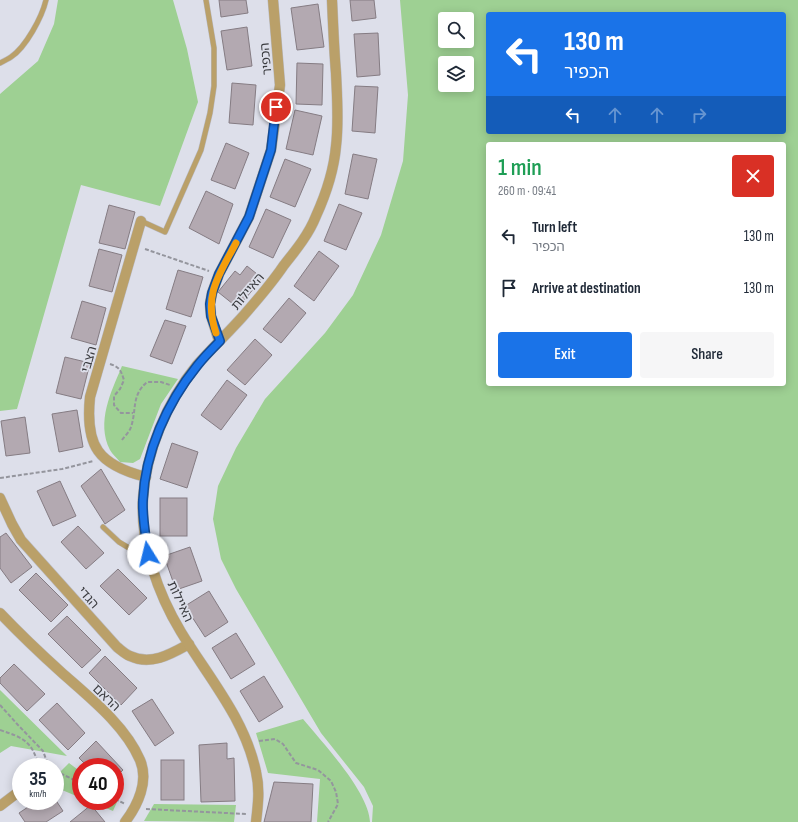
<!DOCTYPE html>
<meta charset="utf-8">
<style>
body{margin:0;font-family:"Sofia Sans Condensed","Noto Sans Hebrew",sans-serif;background:#f6f6f7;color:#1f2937;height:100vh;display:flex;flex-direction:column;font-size:15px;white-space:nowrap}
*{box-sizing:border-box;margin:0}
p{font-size:13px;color:#747a83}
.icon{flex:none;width:22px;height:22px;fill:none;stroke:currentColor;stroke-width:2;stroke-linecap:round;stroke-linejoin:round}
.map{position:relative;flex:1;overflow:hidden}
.details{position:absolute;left:486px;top:142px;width:300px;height:244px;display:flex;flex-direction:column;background:#fff;border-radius:4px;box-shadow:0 2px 10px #0003}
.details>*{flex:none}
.hud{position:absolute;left:486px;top:12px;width:300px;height:122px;border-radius:4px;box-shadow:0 2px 10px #0003;background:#1a73e8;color:#fff;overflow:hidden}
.fabs{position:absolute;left:438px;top:12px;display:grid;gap:8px}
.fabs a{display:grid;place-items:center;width:36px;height:36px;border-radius:4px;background:#fff;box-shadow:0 2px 10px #0003;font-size:20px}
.speed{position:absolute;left:12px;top:758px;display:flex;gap:8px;font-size:20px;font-weight:700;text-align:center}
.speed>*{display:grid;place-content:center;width:52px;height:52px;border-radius:50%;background:#fff;box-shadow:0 2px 10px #0003;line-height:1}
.speed small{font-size:10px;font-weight:400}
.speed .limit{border:6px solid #d22;background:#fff;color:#111}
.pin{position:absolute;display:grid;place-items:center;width:34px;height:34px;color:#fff;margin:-17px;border:2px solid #fff;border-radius:50%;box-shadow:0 1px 4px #0007}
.me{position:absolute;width:44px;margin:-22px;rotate:351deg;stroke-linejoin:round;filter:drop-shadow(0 0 3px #0008)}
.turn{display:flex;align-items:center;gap:14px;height:84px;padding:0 12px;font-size:18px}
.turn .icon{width:52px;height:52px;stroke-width:2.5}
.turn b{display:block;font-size:28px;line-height:34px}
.lanes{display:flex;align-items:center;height:38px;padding:0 12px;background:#0003;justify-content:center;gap:20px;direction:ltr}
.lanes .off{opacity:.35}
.round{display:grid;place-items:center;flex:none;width:42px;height:42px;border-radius:4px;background:#f6f6f7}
.overview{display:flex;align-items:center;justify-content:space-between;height:68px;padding:0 12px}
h1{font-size:24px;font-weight:600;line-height:30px;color:#1e9e55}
.button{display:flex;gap:8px;margin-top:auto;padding:8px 12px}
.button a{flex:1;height:46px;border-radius:4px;background:#1a73e8;color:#fff;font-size:16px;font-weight:600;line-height:46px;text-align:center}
.button a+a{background:#f6f6f7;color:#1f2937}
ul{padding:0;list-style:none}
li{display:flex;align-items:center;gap:12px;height:52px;padding:0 12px}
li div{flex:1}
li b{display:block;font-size:15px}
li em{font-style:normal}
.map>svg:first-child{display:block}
</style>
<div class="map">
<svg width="798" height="822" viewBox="0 0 798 822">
<rect width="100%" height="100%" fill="#dddfea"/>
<!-- green -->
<g fill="#9ed093" fill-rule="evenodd">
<path d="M58 0H173L187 49 198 102 160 206 81 185 17 409 0 411V94L38 61 54 24Z"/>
<path d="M400 0H798V822H372L373 806 364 787 321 733 236 589 221 559 213 519 218 486 236 448 265 399 325 333 353 295 381 235 403 161 408 95ZM488 14H784V132H488ZM445 19H467V41H445ZM445 63H467V85H445ZM488 144H784V384H488Z"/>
<path d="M122 366 178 379 161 404 140 459 133 463 120 462C117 458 112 454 110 450 96 422 111 392 122 366Z"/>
<path d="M0 690 67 756 11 746 0 753Z"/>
<path d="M303 719C322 742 369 792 370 822H317L320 779 268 773 256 733Z"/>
<path d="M69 763 81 772V798L55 787V777Z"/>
<path d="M115 792 121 793 113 811 89 801H115Z"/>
<path d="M154 804 236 805 234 822 144 821Z"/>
</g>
<!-- building -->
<g fill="#b3a9b1" stroke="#857c83">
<path d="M219 0H246L248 13 221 17Z"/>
<path d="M350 0H374L376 18 352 21Z"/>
<path d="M318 4 324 47 297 50 291 8Z"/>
<path d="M247 27 252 66 227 70 221 31Z"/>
<path d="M378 33 380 75 357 77 354 34Z"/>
<path d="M297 63 323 64 322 105 296 104Z"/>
<path d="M232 83 256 85 253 125 229 123Z"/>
<path d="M355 86 378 87 375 133 352 131Z"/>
<path d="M295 110 322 116 313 155 286 149Z"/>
<path d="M226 143 249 153 235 189 211 180Z"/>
<path d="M353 154 377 159 368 199 345 194Z"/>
<path d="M285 159 311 169 295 207 270 197Z"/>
<path d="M206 191 233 204 219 244 189 228Z"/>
<path d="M339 204 362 213 346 250 324 241Z"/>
<path d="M109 205 135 212 125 249 99 243Z"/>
<path d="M266 209 291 220 273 258 249 247Z"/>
<path d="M99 249 122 255 112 292 89 286Z"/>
<path d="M319 251 339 266 314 301 294 286Z"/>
<path d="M247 266 262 278 238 308 218 292 235 271 240 275Z"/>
<path d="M178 270 203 277 191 317 166 309Z"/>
<path d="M289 298 306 313 281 343 263 329Z"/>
<path d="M82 301 106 308 96 345 71 338Z"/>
<path d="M165 320 186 326 172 364 150 356Z"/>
<path d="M255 339 272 355 245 385 227 370Z"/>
<path d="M65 357 90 363 81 399 56 393Z"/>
<path d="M227 380 247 395 221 430 201 415Z"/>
<path d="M77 410 83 447 59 452 52 414Z"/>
<path d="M25 417 30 453 6 456 1 421Z"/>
<path d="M172 443 198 452 187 488 160 479Z"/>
<path d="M101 469 125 510 105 524 81 486Z"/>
<path d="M60 481 76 516 53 526 37 491Z"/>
<rect x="160" y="498" width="27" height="38"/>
<path d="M78 526 104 553 86 569 61 542Z"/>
<path d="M6 533 32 567 11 583 0 568V537Z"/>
<path d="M190 547 202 581 176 590 164 556Z"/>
<path d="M118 569 147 598 129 615 100 586Z"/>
<path d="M36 573 68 605 51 622 19 590Z"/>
<path d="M209 591 228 622 205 637 185 606Z"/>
<path d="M67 616 101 650 82 668 48 634Z"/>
<path d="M236 633 255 664 231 679 212 648Z"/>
<path d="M105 656 137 688 121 705 89 673Z"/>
<path d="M14 664 45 694 27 711 0 683V678Z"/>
<path d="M264 676 283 707 259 722 240 691Z"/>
<path d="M152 699 174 733 155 746 132 711Z"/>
<path d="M57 703 85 733 68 750 39 720Z"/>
<path d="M96 741 123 770 115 778V767H88L79 758Z"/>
<path d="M227 743V759L234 758 235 801 201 802 199 745Z"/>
<rect x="161" y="760" width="23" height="40"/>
<path d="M274 782 313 784 311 822H264Z"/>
<path d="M55 799 63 811 46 822H25L19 813 37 801H55Z"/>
<path d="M91 805 105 822H70Z"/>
</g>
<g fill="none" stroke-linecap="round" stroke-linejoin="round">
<!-- service casing -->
<g stroke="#b9bbc5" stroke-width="6">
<g id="service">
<path d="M0 63C4 61 8 59 11 57 26 47 42 17 46 0"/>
<path d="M141 221 165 232 201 150 210 113 214 86V48L206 0"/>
<path d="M103 527 119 542 129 548 148 554"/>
</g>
</g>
<!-- minor casing -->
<g stroke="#b9bbc5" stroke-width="11">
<g id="minor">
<path d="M141 221 90 397C85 446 98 465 146 477"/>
<path d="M219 341 211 316 210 304 212 293 219 274 249 217 271 150 280 85 273 0"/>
<path d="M0 498 12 524 21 540 117 647C121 650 125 654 130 656 151 666 171 654 189 644"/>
<path d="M0 613C20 634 40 653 61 672 89 697 125 725 140 760 149 781 138 805 125 822"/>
<path d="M0 806 21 790"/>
</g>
</g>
<!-- tertiary casing -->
<g stroke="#b9bbc5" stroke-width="11">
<path id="tertiary" d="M256 822C258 805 260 789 256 772 245 719 209 678 181 632 158 594 140 544 143 498 146 451 167 402 197 365 212 348 229 332 244 315 258 299 272 283 284 265 296 250 309 234 316 216 326 194 334 169 336 146 339 122 337 97 336 73 334 49 333 24 332 0"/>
</g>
<!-- path -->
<g stroke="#94959d" stroke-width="2" stroke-dasharray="4 2" stroke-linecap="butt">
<path d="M145 249 209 271"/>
<path d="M110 364C120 367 121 371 124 380L120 389 114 396V405L121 413H133"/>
<path d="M122 440C125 436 130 431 131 427 137 409 131 396 147 382H161L170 385"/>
<path d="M0 478 62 469 93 461"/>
<path d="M0 705 18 725 43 751 49 767"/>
<path d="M0 730C24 738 32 741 39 767"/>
<path d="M259 741 275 739 283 744 296 763 318 770 331 781 336 792 338 804 328 822"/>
<path d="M55 771 81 783"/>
<path d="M115 799 125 804"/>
<path d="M146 809 246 814"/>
</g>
<!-- service -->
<use href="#service" stroke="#baa069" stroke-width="5"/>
<!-- minor -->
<use href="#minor" stroke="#baa069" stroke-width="10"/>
<!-- tertiary -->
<use href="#tertiary" stroke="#baa069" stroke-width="10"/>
</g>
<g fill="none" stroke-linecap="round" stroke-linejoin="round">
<!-- route casing -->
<g stroke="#114b97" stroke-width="10">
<path id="route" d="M148 554C146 536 142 518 143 500 145 452 167 403 197 366 204 357 212 349 220 341L211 316 210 304 212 293 219 274 249 217 271 150 276 107"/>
</g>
<!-- route -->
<use href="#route" stroke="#1a73e8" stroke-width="7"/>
<!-- slow -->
<path stroke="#f59e0b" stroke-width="7" d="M216 333C203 295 219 275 236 243"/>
</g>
<g text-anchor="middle" stroke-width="3.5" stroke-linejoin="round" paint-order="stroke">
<!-- street labels -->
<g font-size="13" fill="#3b3c40" stroke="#dddfea">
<text transform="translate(265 59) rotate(-95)" y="5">הכפיר</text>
<text transform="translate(247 291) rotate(-50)" y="5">האיילות</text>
<text transform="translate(88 359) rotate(-74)" y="5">הצבי</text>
<text transform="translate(89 597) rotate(48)" y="5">הגדי</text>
<text transform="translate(181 601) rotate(65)" y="5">האיילות</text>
<text transform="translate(107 697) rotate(44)" y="5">הראם</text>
</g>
</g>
</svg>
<div class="fabs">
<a><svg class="icon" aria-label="search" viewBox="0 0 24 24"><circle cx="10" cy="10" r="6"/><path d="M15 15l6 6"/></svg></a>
<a><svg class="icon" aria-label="layers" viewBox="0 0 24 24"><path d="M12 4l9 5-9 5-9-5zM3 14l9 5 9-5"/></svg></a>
</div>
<div class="speed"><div>35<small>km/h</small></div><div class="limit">40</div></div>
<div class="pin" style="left:276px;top:107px;background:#d93025"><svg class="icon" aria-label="arrive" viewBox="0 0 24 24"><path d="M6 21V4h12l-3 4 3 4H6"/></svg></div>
<svg class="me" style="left:148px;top:554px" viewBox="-20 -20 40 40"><circle r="19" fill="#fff"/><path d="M0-13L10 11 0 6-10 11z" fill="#1a73e8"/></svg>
<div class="hud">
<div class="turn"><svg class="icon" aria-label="left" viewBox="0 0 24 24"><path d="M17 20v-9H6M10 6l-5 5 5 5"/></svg><div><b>130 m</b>הכפיר</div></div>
<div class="lanes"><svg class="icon" aria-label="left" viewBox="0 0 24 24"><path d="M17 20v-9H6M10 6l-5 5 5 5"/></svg><svg class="icon off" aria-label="ahead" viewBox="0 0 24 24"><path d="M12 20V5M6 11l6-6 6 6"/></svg><svg class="icon off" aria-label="ahead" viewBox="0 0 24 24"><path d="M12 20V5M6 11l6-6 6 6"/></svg><svg class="icon off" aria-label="right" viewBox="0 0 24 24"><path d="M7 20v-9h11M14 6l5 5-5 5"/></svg></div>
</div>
<section class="details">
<div class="overview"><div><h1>1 min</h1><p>260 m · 09:41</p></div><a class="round" style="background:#d93025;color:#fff"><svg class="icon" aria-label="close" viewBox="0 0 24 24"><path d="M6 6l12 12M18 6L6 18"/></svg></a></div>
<ul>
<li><svg class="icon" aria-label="left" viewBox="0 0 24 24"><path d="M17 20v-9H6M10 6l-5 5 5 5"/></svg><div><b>Turn left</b><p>הכפיר</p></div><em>130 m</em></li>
<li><svg class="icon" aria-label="arrive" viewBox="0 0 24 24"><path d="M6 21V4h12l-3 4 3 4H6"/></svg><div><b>Arrive at destination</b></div><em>130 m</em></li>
</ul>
<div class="button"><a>Exit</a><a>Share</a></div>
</section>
</div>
